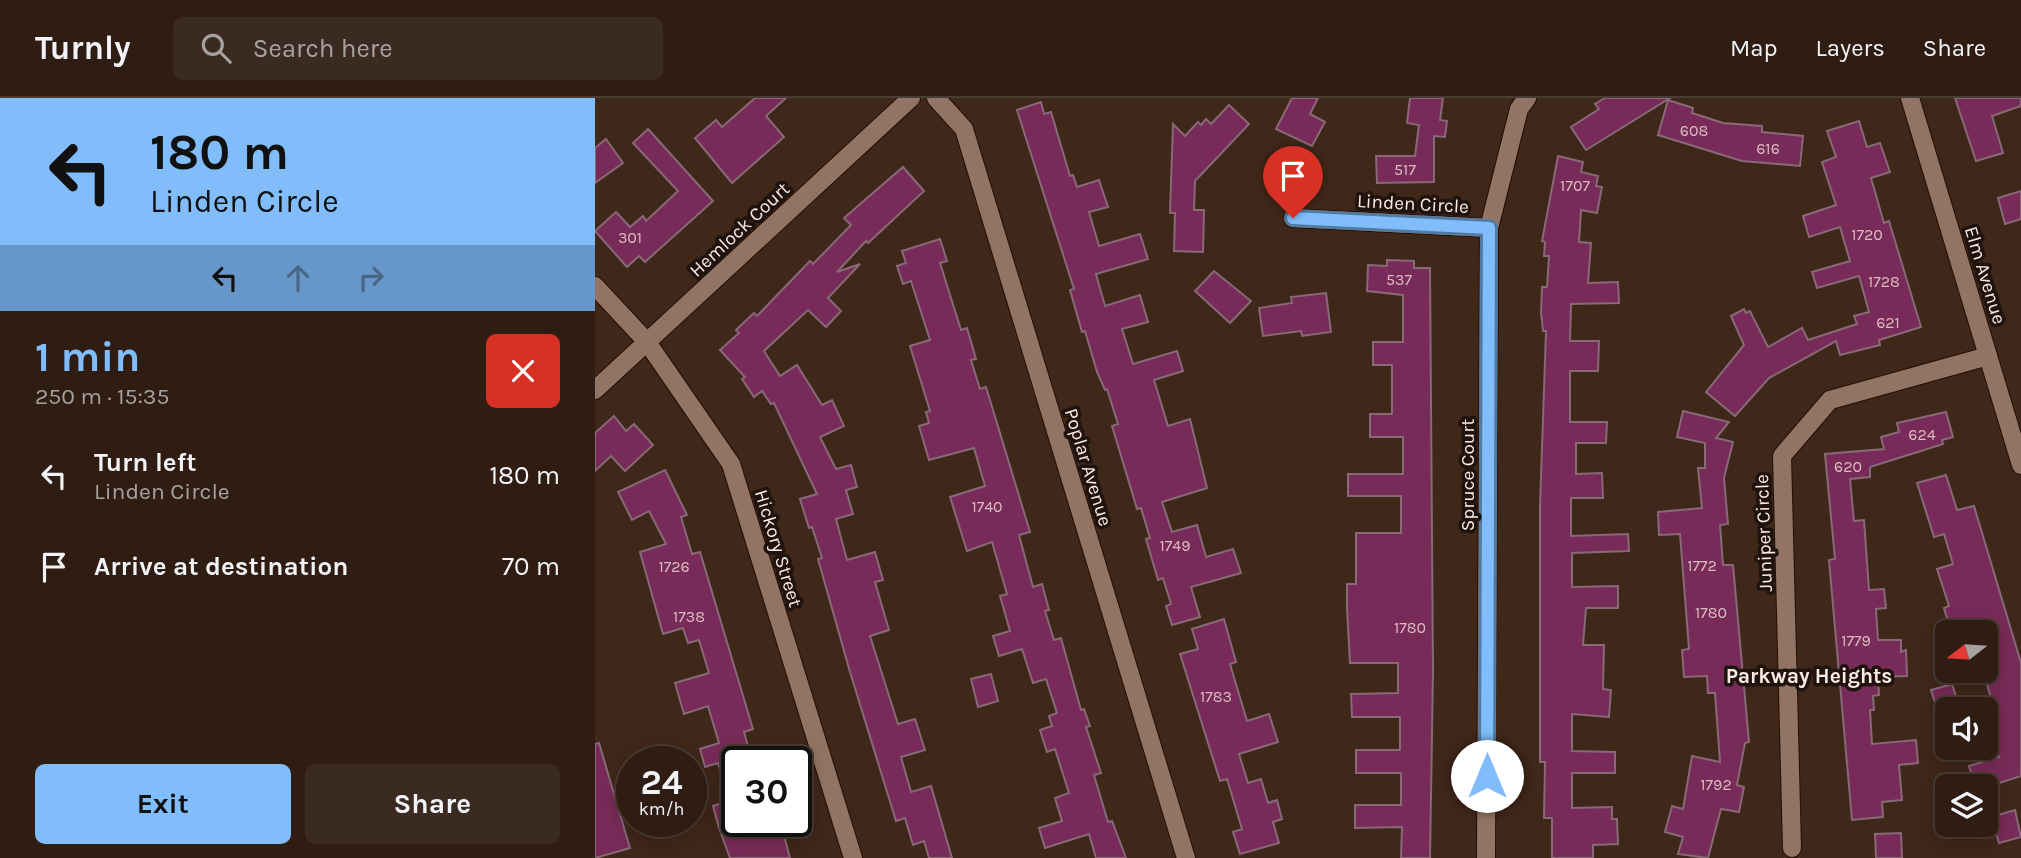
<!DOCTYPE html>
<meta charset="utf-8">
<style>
body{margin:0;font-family:Karla,sans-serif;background:#3b2a21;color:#f1f3f6;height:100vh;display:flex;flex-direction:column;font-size:26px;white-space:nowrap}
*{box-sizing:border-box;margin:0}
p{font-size:23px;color:#a7a2a0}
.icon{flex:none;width:38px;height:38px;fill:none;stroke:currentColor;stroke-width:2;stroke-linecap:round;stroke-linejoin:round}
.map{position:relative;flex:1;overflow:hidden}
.drawer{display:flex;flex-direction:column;background:#2f1d13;width:595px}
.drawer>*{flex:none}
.guide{background:#80bdfa;color:#111;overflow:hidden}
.needle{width:46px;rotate:253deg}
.buttons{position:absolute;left:1340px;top:522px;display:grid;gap:14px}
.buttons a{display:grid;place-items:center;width:63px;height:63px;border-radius:10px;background:#2f1d13;box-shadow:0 4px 18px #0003,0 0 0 2px #4a3b33;font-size:35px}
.speed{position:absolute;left:21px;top:648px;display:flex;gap:14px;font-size:35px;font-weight:700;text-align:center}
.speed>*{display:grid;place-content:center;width:91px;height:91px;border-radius:50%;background:#2f1d13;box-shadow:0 4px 18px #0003,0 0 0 2px #4a3b33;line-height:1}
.speed small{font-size:18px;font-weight:400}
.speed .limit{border:4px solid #111;border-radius:10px;background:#fff;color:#111}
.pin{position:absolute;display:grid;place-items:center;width:60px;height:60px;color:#fff;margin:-72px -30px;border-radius:50% 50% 50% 0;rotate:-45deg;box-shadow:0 0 7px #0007}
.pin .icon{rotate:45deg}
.me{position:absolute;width:77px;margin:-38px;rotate:0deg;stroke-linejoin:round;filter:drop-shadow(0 0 5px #0008)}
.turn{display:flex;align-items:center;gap:24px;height:147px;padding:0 35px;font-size:32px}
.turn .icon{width:91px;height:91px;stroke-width:2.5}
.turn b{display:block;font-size:49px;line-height:60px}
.lanes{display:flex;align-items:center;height:66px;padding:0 35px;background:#0003;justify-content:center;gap:35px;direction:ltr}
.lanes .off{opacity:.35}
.round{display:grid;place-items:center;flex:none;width:74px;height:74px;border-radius:10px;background:#3b2a21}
.summary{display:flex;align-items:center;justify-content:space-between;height:119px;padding:0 35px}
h1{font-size:42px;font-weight:700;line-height:52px;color:#80bdfa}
.primary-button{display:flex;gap:14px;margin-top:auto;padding:14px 35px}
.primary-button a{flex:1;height:80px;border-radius:10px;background:#80bdfa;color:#111;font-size:28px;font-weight:700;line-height:80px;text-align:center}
.primary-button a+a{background:#3b2a21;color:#f1f3f6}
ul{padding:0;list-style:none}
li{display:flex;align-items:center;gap:21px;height:91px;padding:0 35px}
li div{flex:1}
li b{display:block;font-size:26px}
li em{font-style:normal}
header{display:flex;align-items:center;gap:42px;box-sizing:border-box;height:98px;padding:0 35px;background:#2f1d13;border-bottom:2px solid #4a3b33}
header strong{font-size:33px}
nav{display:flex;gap:38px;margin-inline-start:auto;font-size:24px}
.search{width:490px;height:63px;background:#3b2a21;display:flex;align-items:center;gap:18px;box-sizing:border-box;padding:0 24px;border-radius:10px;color:#a7a2a0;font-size:26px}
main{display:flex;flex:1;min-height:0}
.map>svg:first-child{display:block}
</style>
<header>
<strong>Turnly</strong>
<div class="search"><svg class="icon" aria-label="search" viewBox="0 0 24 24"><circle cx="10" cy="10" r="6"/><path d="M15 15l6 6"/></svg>Search here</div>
<nav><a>Map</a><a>Layers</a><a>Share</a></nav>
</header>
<main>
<section class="drawer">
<div class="guide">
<div class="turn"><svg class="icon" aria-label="left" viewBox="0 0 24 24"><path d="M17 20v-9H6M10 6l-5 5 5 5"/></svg><div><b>180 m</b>Linden Circle</div></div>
<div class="lanes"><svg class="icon" aria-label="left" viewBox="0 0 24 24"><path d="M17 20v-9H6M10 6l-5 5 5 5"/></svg><svg class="icon off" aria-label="ahead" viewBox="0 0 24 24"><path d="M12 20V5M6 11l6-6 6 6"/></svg><svg class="icon off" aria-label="right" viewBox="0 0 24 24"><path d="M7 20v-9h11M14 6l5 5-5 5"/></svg></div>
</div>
<div class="summary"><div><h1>1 min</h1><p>250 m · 15:35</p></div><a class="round" style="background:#d93025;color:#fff"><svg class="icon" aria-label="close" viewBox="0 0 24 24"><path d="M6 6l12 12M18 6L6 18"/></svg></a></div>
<ul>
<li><svg class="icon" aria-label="left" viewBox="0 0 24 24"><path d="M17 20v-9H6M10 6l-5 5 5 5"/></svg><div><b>Turn left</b><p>Linden Circle</p></div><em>180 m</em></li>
<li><svg class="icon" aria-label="arrive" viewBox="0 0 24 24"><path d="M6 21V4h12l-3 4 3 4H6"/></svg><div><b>Arrive at destination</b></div><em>70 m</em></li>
</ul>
<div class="primary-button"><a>Exit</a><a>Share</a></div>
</section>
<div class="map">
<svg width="1426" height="760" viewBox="0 0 1426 760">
<rect width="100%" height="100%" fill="#3f2719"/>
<!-- building -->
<g fill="#782b58" stroke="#876977" stroke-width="2">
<path d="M160 0H191L171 18 189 39 137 85 100 40 121 22 127 29Z"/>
<path d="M697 0H723L715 16 730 24 717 48 681 31Z"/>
<path d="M815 0H848L845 22 852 23 850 39 839 38V84L782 85 781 58H820L824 27 812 25Z"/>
<path d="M1010 0H1075L991 52 976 29 1004 11 1000 6Z"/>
<path d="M1360 0H1426V8L1397 18 1408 55 1381 63Z"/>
<path d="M1073 2 1098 10 1097 15 1128 25 1167 28V34L1208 38 1205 68 1147 63 1063 37Z"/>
<path d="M446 4 449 16 456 14 475 78 478 77 482 89 504 82 513 109 494 114 504 148 545 136 553 161 501 176 510 208 545 197 553 224 527 231 538 266 582 253 588 273 559 282 573 328 595 321 612 390 567 404 577 434 602 427 611 459 638 451 646 475 596 489 605 519 577 527 571 508 576 506 568 480 563 482 551 441 555 440 546 410 542 411 517 328 523 326 512 291 510 292 502 274 490 233 487 234 475 192 479 191 422 12Z"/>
<path d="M634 7 654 26 600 83 599 112H609L608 154 579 153 580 115H575L578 26 590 38 603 24 606 27 611 21 616 26Z"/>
<path d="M1264 23 1272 49 1285 45 1295 74 1276 80 1289 125 1294 123 1326 229 1284 242 1285 247 1245 257 1241 243 1174 280 1140 318 1111 294 1149 247 1136 218 1149 211 1151 215 1155 213 1173 249 1207 230 1213 242 1262 226 1259 218 1274 214 1264 178 1222 190 1217 174 1255 163 1245 129 1214 139 1208 118 1241 107 1227 64 1241 59 1232 33Z"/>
<path d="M53 31 118 103 50 164 44 158 32 169 0 133 21 114 35 129 48 118 51 123 83 93 38 45Z"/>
<path d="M11 41 28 65 0 85V50Z"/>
<path d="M963 58 988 64 986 74 1003 78 1001 88 1007 89 1002 115 986 112 984 144 996 145 993 185 1023 184 1024 205 976 206 975 243H1004L1003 273H975V324H1012L1011 345H981V376L1007 375 1008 400H976V438L1033 436 1034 453 977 455V489L1023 488V510H991L988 547H1009L1008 591 1016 592 1014 619 977 616V653L1020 654V675H977V710L1017 709V721H1022L1023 746 998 747V760H957V720H949L950 664H945V408L951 233H948L946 214 947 189H952L954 158H949L950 144 947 143Z"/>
<path d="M308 69 329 93 273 145 271 143 242 174 265 166 233 200 246 213 231 229 213 212 169 253 185 278 202 267 227 307 237 302 249 328 225 339 241 371 256 367 262 389 251 392 258 416 241 421 252 462 280 454 288 482 280 484 294 532 275 538 303 626 320 621 330 652 306 659 316 694 336 688 357 760H334L329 743 318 747 310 720 301 723 255 574 223 461 227 460 217 429 214 430 205 401 222 396 179 305 176 306 167 293 159 299 147 281 150 279 125 252 144 235 141 232 159 215 162 218 215 163 218 166 256 127 249 120Z"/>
<path d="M1426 93V121L1410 126 1403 100Z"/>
<path d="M345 141 352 163 345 165 366 232 372 230 381 261 376 262 385 291 391 289 435 434 424 437 438 489 447 486 454 512 450 513 459 542 466 540 486 612 489 611 495 628 491 629 506 675 499 677 513 724 517 723 531 760H501L494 736 450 750 444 730 467 723 460 700 474 695 460 651 452 654 445 632 457 628 454 618 462 615 451 581 438 585 427 551 404 558 398 538 415 533 405 498 412 496 397 444 372 453 355 399 390 388 379 350 334 362 324 328 334 325 331 314 335 313 315 248 335 242 316 183 308 186 302 168 311 165 307 153Z"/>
<path d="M792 162 819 163V170H835L838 572 835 760H806L807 729 760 730V707H806V675H761V652H805V619H757L756 596 803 595V565H755L752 510V486H761V435H806V398H753V376H808V339H775V316H797V267H778V244H808V197L772 193 773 167 792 168Z"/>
<path d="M619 173 656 203 635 225 600 193Z"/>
<path d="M731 195 736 234 707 238 706 233 668 238 664 210 697 205 696 199Z"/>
<path d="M1088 313 1134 324 1121 340 1138 344 1129 380 1133 426 1125 427 1128 467H1138L1154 644 1150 645 1142 687 1149 689 1144 714 1126 711 1113 760 1083 756 1088 739 1070 734 1077 708 1088 711 1097 658 1125 664 1120 595H1113L1112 578 1089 579 1087 552 1094 551 1085 436 1064 437 1063 414 1107 410 1103 370H1110V345L1082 339Z"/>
<path d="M1351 314 1358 339 1347 342 1348 346 1275 369V379L1255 381 1259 423 1269 422 1274 492 1289 491 1291 510 1281 511 1283 542H1306V554L1311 552 1312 578 1283 579 1284 597 1278 598 1279 612H1275L1277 646 1321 642 1323 665 1304 667 1307 702 1287 704 1288 719 1257 722 1234 462 1240 461 1230 356 1289 351 1286 339 1304 334 1302 325Z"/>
<path d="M19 318 31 333 39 326 58 347 30 373 16 358 0 373V335Z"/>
<path d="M70 372 92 417 86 419 97 456 105 454 158 631 149 634 154 652 142 656V723H185L195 760H135L124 730 118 708 134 703 123 665 110 669 105 651 124 645 113 608 89 616 80 585 114 575 104 542 93 545 88 530 68 536 45 454 71 446 54 413 37 422 23 394Z"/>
<path d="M1351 377 1362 412 1379 408 1426 565V678L1395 688H1380L1374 668 1404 659 1391 616V613L1399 611 1390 579 1397 577 1391 557V525L1356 534 1349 510 1354 508 1342 471 1358 466 1349 436 1339 439 1322 385Z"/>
<path d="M629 521 641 564 635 566 652 623 674 616 683 644 644 656 653 685 666 681 673 705 682 702 687 721 678 724 684 745 645 756 638 734 647 731 632 681 625 683 585 556 603 551 597 531Z"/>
<path d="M396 576 403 603 383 609 376 581Z"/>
<path d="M1357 586 1365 611H1342L1336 592Z"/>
<path d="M4 645 35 750 0 760V646Z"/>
<path d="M1420 712 1426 739 1404 745 1396 719Z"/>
<path d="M1306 735 1307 760H1281L1280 736Z"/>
</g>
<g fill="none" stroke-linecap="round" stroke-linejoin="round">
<!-- minor casing -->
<g stroke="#250f03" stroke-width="20">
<g id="minor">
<path d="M341 0 369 31 591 760"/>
<path d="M1315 0 1426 367"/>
<path d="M698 120 894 130"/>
<path d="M0 188 52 244 136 366 258 760"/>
<path d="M0 292 316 0"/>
<path d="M1197 750 1187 358 1235 302 1393 258"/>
<path d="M891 760 894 130 924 11 932 0"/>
</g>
</g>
<!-- minor -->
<use href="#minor" stroke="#917464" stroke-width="18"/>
</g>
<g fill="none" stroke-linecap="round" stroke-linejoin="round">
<!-- route casing -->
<g stroke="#537ba2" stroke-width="18">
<path id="route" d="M698 120 894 130 892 678"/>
</g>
<!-- route -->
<use href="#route" stroke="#80bdfa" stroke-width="12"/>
</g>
<g text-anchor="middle" stroke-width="7" stroke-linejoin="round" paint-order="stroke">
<!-- number labels -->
<g font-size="16" fill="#dbbbc0">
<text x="1099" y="38">608</text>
<text x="1173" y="56">616</text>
<text x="810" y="77">517</text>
<text x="980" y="93">1707</text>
<text x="1272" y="142">1720</text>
<text x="35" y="145">301</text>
<text x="804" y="187">537</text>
<text x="1289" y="189">1728</text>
<text x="1293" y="230">621</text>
<text x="1327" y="342">624</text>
<text x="1253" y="374">620</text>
<text x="392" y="414">1740</text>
<text x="580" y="453">1749</text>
<text x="1107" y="473">1772</text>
<text x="79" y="474">1726</text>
<text x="1116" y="520">1780</text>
<text x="94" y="524">1738</text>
<text x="815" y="535">1780</text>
<text x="1261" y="548">1779</text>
<text x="621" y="604">1783</text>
<text x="1121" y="692">1792</text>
</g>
<!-- street labels -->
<g font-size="19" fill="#fcebe3" stroke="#1e130d">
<text transform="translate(818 105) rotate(3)" y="7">Linden Circle</text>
<text transform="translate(144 131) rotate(-43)" y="7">Hemlock Court</text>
<text transform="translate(1391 177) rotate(73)" y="7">Elm Avenue</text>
<text transform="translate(494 369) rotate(73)" y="7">Poplar Avenue</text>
<text transform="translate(872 377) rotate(-90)" y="7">Spruce Court</text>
<text transform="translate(1168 435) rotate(-92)" y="7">Juniper Circle</text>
<text transform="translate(184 450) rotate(73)" y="7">Hickory Street</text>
</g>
<!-- neighbourhood labels -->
<g font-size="21" font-weight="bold" fill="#fcebe3" stroke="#1e130d">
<text x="1214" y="585">Parkway Heights</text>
</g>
</g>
</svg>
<div class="buttons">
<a><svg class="needle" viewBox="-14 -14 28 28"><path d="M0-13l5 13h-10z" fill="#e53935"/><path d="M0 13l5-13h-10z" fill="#a7a2a0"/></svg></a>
<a><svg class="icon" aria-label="sound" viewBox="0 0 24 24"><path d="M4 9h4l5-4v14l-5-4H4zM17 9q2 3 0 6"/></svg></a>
<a><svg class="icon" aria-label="layers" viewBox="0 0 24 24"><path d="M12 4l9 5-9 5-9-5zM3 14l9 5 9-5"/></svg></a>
</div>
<div class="speed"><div>24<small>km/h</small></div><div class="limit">30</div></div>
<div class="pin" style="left:698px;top:120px;background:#d93025"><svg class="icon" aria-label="arrive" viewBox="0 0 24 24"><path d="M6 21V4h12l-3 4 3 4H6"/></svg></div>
<svg class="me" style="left:892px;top:678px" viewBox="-20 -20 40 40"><circle r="19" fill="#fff"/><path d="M0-13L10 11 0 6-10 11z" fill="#80bdfa"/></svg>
</div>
</main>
